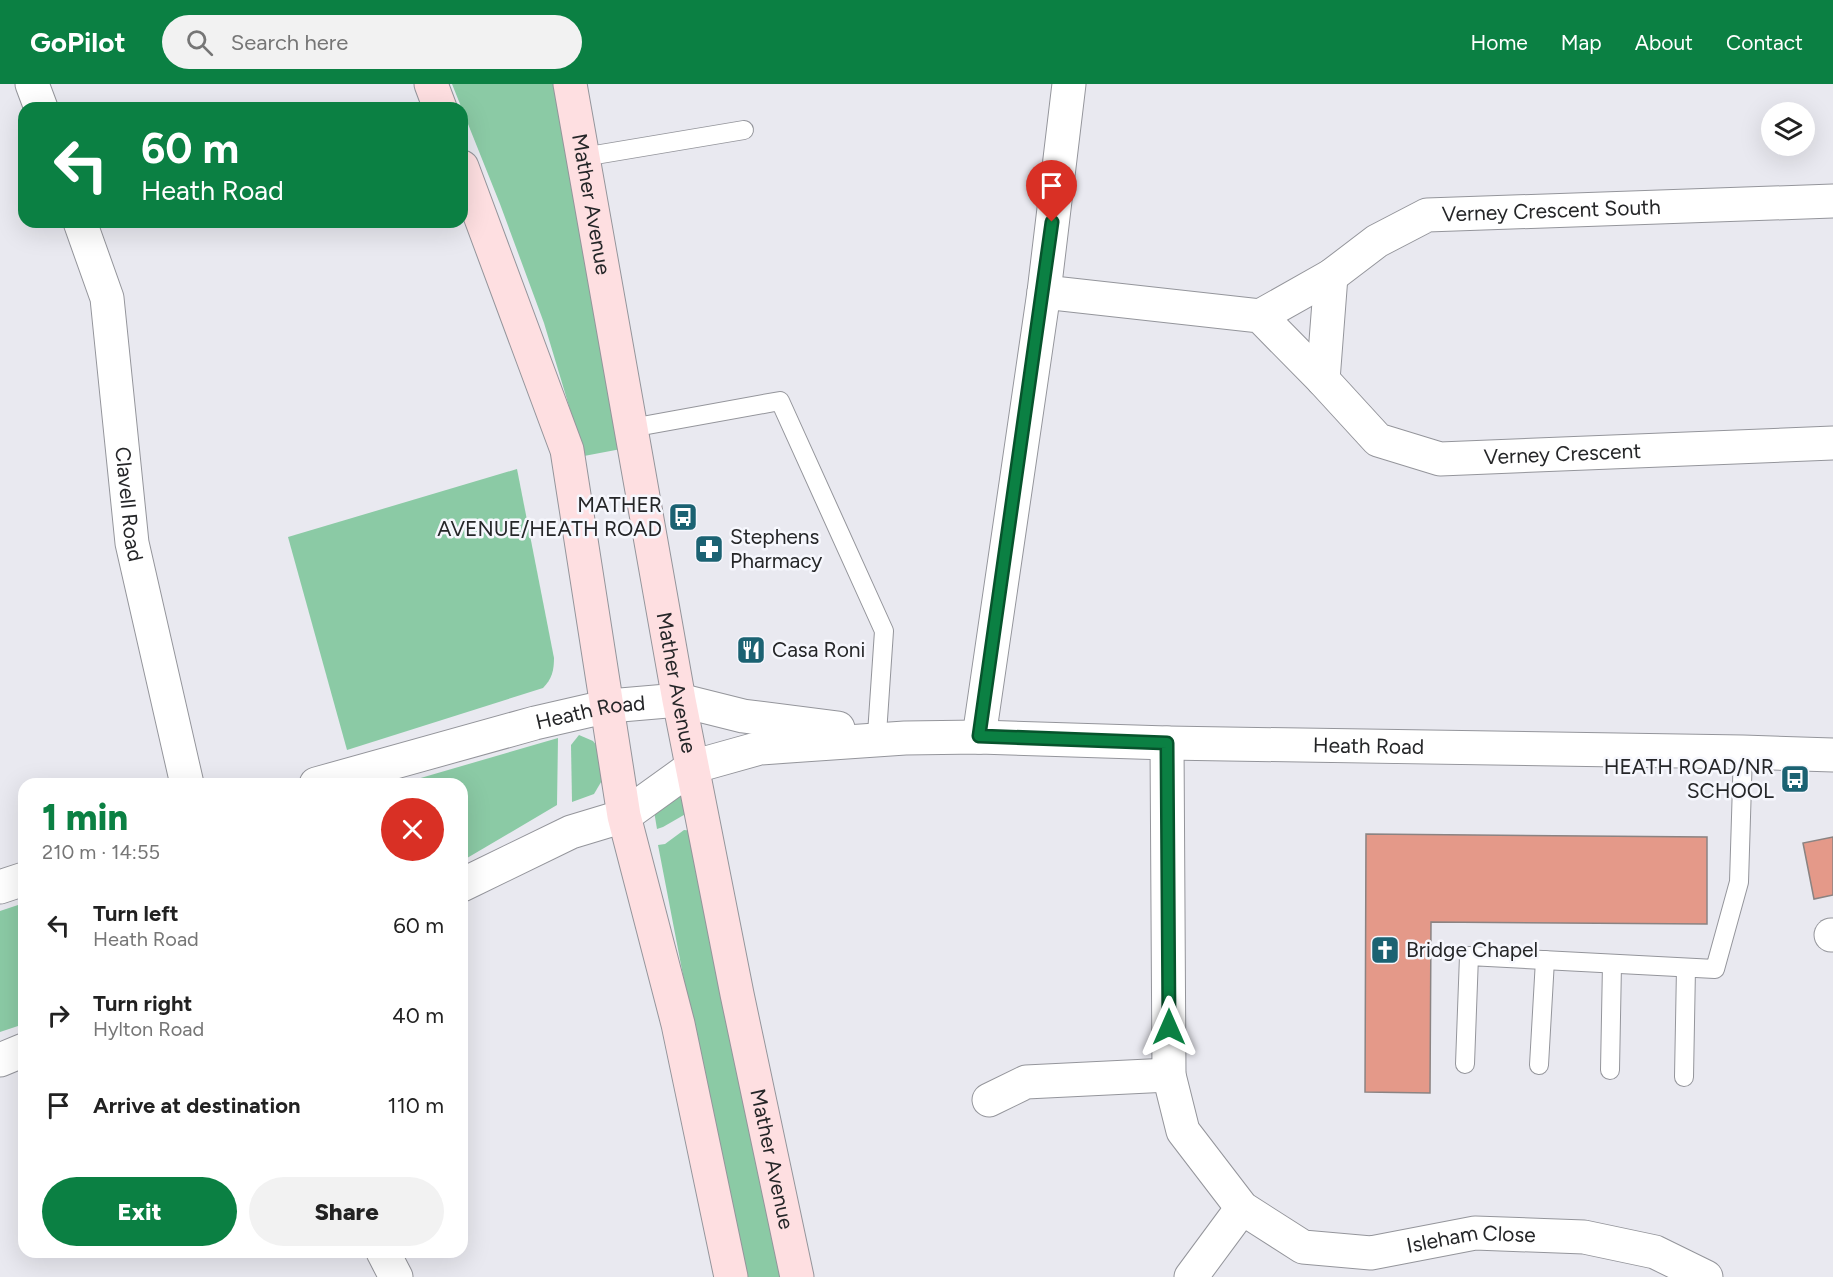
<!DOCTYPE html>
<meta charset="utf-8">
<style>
body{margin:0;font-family:Figtree,sans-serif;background:#f2f2f2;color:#222;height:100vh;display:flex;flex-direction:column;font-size:22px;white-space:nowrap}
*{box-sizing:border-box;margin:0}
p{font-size:20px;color:#767676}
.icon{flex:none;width:33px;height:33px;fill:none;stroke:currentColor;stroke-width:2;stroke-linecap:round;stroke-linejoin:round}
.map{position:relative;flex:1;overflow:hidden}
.side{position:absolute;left:18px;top:694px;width:450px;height:480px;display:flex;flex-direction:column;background:#fff;border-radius:18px;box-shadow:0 6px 24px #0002}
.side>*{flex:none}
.guide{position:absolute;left:18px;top:18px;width:450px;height:126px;border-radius:18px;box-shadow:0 6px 24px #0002;background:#0b8043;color:#fff;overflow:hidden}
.buttons{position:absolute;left:1761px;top:18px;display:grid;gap:12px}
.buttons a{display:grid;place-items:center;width:54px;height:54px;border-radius:50%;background:#fff;box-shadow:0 6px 24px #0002;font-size:30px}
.pin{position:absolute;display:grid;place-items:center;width:51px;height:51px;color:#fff;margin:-62px -26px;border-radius:50% 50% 50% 0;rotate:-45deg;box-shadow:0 0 6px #0007}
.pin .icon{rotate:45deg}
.me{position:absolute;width:66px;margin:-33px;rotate:0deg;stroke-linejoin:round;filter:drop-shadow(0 0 4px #0008)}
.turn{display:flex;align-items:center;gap:21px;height:126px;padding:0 24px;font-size:27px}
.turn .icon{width:78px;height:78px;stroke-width:2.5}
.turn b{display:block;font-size:42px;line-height:51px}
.round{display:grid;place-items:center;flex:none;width:63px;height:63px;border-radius:32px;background:#f2f2f2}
.headline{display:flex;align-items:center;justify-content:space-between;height:102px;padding:0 24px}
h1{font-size:36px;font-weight:800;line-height:45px;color:#0b8043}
.action{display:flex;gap:12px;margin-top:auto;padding:12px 24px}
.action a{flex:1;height:69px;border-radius:36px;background:#0b8043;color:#fff;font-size:24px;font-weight:800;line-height:69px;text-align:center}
.action a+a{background:#f2f2f2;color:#222}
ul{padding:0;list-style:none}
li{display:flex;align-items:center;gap:18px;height:90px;padding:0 24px}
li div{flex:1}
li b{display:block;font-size:22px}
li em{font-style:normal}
header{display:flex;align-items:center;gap:36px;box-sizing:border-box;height:84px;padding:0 30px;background:#0b8043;color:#fff}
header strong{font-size:28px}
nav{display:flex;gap:33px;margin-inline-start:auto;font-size:21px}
.search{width:420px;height:54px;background:#f2f2f2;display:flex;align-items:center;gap:15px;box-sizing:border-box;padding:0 21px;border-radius:33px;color:#767676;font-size:22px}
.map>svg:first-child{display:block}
</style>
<header>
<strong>GoPilot</strong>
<div class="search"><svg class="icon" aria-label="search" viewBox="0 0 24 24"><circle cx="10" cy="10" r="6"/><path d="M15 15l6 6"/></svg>Search here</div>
<nav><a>Home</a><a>Map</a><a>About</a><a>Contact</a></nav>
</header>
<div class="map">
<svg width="1833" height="1193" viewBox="0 0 1833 1193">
<rect width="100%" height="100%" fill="#e9e9f0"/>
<!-- green -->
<g fill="#8bcaa5">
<path d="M452 0H554L621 365 584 372 544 239 500 120Z"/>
<path d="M517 385 554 574C554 586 552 595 543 604L347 666 288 453Z"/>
<path d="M579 651 593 657 600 666 604 693 594 710 572 718 571 661Z"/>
<path d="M558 654 557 721 462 777V700H400Z"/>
<path d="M678 710 686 717 689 728 663 743 657 745 654 727Z"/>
<path d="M684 746 694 747 785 1193H741L658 761 665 760Z"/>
<path d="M24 819V940L0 948V827Z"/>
</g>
<!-- building -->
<g fill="#e49989" stroke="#8a8382" stroke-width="1.5">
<path d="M1366 750 1707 753V840L1431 838 1430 1009 1365 1008Z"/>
<path d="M1833 753V811L1814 815 1803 759Z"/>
</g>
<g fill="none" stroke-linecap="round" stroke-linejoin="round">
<!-- lane casing -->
<g stroke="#94959b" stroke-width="20">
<g id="lane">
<path d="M583 73 744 46"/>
<path d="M631 344 780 317 884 547 877 650"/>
<path d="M1465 980 1469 872 1715 885 1739 798 1743 668"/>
<path d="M1539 981 1545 876"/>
<path d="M1610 986 1612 880"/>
<path d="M1684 993 1686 884"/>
</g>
</g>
<!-- street casing -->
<g stroke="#94959b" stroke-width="35">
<g id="street">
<path d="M32 0 41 24"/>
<path id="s1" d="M80 138 107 214 132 459 187 700"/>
<path id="s2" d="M1044 208 1260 232 1323 296 1378 356 1440 375 1833 359"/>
<path id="s3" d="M1260 232 1331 192 1377 157 1427 131 1833 117"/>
<path d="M1323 296 1331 192"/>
<path d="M979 653 1044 208 1069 0"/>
<path id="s4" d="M1167 659 1169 991 1183 1047 1242 1124 1303 1163 1371 1169 1475 1149 1584 1153 1655 1168 1706 1193"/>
<path id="s5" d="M316 700 535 639 609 622 679 616 743 632 838 644"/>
<path id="s6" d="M462 801 571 748 624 732 692 683 760 664 905 654 979 653 1167 659 1743 668 1833 671"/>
<path d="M0 803 24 795"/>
<path d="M1831 851H1833"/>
<path d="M0 976 24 966"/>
<path d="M989 1016 1026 998 1169 991"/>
<path d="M383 1168 396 1193"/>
<path d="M1191 1193 1242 1124"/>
</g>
</g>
<!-- secondary casing -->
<g stroke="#94959b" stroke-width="35">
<g id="secondary">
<path d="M431 0 440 24"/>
<path id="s7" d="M570 0 679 616 737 910 797 1193"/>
<path d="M462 83 567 366 624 732 678 940 731 1193"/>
</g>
</g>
<!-- lane -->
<use href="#lane" stroke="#fff" stroke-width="18"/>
<!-- street -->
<use href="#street" stroke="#fff" stroke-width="33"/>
<!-- secondary -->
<use href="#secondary" stroke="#fedfe1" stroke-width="33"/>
</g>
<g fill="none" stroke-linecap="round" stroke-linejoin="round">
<!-- route casing -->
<g stroke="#07532c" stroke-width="15">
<path id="route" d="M1052 138 979 652 1167 659 1169 943"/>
</g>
<!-- route -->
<use href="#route" stroke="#0b8043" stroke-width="10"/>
</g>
<!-- icons -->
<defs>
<g id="bus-square" transform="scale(1.5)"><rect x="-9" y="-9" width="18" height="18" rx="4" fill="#1b6272" stroke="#f6f7fd"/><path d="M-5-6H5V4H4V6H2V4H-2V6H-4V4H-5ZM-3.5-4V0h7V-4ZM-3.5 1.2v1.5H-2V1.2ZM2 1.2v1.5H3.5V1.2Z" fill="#fff"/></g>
<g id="pharmacy-square" transform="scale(1.5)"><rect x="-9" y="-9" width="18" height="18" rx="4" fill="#1b6272" stroke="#f6f7fd"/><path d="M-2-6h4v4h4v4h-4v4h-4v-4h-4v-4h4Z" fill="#fff"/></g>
<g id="restaurant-square" transform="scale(1.5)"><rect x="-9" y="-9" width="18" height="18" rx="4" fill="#1b6272" stroke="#f6f7fd"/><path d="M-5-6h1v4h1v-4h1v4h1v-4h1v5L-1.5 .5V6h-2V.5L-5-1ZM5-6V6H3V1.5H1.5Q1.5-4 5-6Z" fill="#fff"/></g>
<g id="church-square" transform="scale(1.5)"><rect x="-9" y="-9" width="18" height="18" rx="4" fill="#1b6272" stroke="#f6f7fd"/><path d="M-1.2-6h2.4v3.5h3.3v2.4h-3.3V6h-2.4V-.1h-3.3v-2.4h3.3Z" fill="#fff"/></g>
</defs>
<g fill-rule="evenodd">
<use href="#bus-square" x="683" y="433"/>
<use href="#pharmacy-square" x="709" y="465"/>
<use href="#restaurant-square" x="751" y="566"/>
<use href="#bus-square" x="1795" y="695"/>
<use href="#church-square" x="1385" y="866"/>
</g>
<g text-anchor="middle" stroke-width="5" stroke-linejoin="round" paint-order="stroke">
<!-- street labels -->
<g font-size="21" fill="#252628" stroke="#f6f7fd">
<text dy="7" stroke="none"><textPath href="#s7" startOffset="122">Mather Avenue</textPath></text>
<text dy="7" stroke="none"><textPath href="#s3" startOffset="320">Verney Crescent South</textPath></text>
<text dy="7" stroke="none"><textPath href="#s2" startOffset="576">Verney Crescent</textPath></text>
<text dy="7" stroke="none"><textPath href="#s1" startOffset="288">Clavell Road</textPath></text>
<text dy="7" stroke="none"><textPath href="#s7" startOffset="608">Mather Avenue</textPath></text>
<text dy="7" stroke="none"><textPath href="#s5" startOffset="284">Heath Road</textPath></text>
<text dy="7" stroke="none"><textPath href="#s6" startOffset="940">Heath Road</textPath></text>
<text dy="7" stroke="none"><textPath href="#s7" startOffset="1094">Mather Avenue</textPath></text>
<text dy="7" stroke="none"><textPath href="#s4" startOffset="729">Isleham Close</textPath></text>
</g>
<!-- poi labels -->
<g font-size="21" fill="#252628" stroke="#f6f7fd" text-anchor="start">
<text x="662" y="428" text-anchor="end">MATHER<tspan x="662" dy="24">AVENUE/HEATH ROAD</tspan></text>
<text x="730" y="460">Stephens<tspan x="730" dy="24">Pharmacy</tspan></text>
<text x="772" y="573">Casa Roni</text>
<text x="1774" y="690" text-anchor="end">HEATH ROAD/NR<tspan x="1774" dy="24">SCHOOL</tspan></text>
<text x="1406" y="873">Bridge Chapel</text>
</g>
</g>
</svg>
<div class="buttons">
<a><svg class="icon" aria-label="layers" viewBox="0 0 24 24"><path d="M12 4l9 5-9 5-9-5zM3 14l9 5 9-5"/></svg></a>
</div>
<div class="pin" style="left:1052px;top:138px;background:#d93025"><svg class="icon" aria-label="arrive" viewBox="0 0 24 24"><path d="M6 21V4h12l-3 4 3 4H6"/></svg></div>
<svg class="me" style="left:1169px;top:943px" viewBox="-20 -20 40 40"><path d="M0-17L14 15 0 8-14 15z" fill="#0b8043" stroke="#fff" stroke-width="4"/></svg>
<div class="guide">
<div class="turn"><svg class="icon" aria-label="left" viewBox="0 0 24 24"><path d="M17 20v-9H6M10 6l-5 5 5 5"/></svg><div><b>60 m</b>Heath Road</div></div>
</div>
<section class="side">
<div class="headline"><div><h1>1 min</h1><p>210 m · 14:55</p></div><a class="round" style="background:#d93025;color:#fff"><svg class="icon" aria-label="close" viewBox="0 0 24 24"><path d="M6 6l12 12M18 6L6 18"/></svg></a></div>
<ul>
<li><svg class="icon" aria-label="left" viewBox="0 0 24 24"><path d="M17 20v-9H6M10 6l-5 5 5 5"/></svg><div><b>Turn left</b><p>Heath Road</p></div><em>60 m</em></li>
<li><svg class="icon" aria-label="right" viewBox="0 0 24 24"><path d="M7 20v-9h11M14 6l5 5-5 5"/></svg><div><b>Turn right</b><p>Hylton Road</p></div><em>40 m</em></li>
<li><svg class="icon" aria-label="arrive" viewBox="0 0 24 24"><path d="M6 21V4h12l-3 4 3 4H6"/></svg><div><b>Arrive at destination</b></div><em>110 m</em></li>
</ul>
<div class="action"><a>Exit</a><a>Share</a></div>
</section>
</div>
